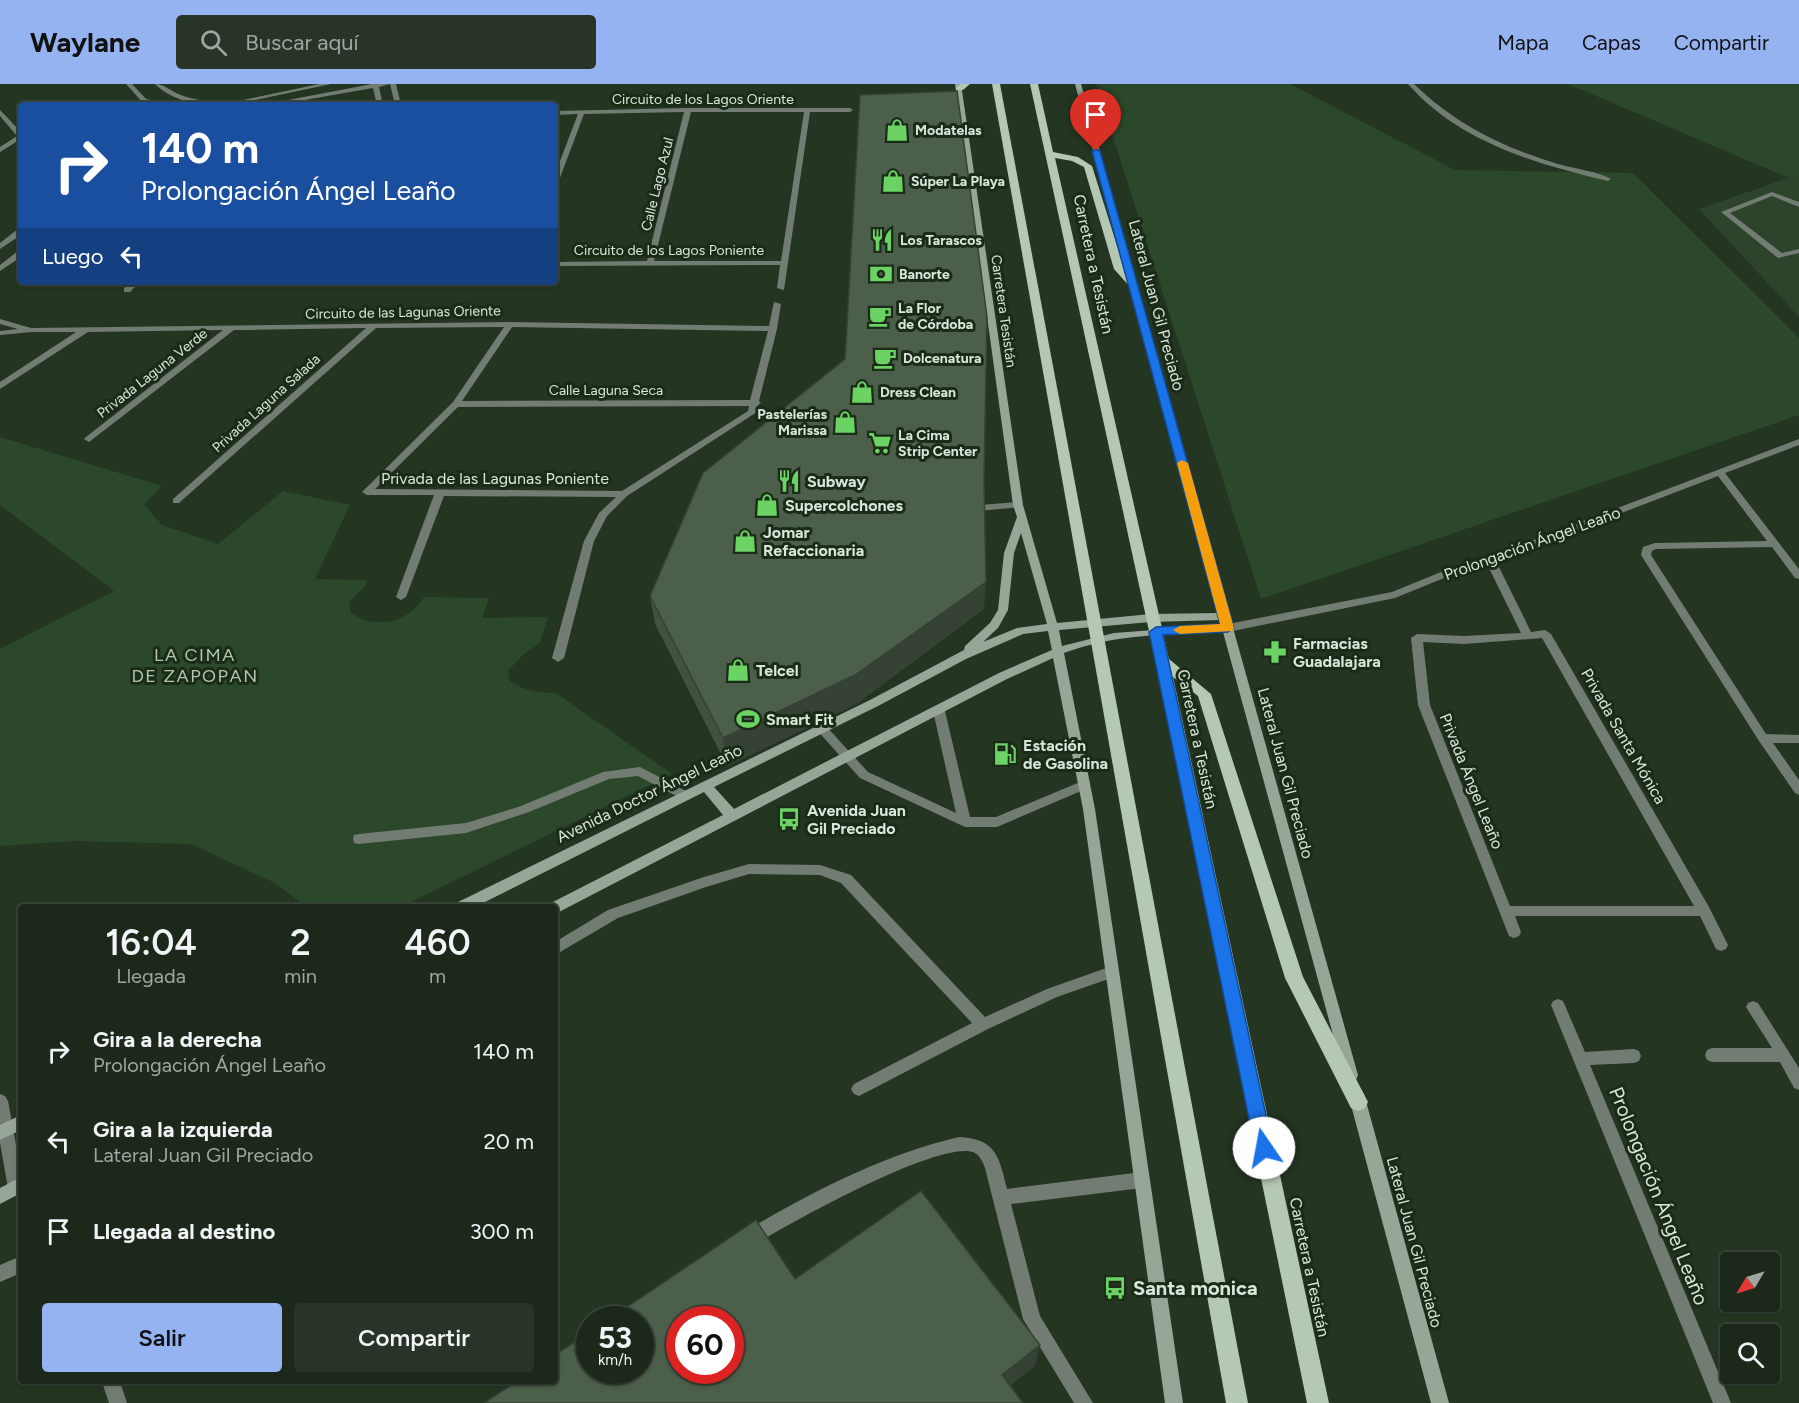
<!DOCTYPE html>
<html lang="es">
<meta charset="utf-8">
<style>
body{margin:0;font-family:Figtree,sans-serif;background:#283427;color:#f1f3f6;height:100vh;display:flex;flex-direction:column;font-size:22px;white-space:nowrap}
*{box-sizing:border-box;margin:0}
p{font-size:20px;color:#a0a6a2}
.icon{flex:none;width:33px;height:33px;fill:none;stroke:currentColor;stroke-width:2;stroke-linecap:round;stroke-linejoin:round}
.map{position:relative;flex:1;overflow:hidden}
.sheet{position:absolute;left:18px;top:820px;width:540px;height:480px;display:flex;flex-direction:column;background:#1b281a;border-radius:6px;box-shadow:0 2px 4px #0004,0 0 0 2px #394439}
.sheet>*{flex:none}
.hud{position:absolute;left:18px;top:18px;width:540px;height:183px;border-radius:6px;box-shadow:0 2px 4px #0004,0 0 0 2px #394439;background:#1a4fa0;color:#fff;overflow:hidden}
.needle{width:39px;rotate:232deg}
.tools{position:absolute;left:1720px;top:1168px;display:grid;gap:12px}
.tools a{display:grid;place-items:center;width:60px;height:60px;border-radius:6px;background:#1b281a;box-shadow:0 2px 4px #0004,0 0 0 2px #394439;font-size:30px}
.speed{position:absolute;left:576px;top:1222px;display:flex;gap:12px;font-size:30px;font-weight:700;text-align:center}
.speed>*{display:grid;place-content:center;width:78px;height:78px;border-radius:50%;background:#1b281a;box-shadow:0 2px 4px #0004,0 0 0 2px #394439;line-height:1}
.speed small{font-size:15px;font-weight:400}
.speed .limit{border:9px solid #d22;background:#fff;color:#111}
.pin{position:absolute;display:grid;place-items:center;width:51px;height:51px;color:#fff;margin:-62px -26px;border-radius:50% 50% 50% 0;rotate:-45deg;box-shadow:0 0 6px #0007}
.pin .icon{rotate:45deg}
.me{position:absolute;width:66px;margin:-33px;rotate:348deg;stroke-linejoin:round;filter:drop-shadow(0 0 4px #0008)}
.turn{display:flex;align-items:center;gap:21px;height:126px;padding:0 24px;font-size:27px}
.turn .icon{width:78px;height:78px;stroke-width:2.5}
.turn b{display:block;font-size:42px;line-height:51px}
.then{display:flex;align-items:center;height:57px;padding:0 24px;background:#0003;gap:12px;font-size:22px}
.eta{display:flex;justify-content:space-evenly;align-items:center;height:102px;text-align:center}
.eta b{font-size:36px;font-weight:600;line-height:42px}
.button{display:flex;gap:12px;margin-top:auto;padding:12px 24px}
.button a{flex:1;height:69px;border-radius:6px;background:#95b2f1;color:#111;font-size:24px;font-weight:600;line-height:69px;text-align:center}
.button a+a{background:#283427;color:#f1f3f6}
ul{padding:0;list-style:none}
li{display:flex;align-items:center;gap:18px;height:90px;padding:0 24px}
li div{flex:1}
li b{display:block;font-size:22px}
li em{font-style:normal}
header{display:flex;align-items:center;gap:36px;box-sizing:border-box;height:84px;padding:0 30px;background:#95b2f1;color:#111}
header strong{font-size:28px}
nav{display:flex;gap:33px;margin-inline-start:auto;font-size:21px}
.search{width:420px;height:54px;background:#283427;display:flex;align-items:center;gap:15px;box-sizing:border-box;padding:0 21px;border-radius:6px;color:#a0a6a2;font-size:22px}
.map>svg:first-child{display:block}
</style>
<header>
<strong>Waylane</strong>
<div class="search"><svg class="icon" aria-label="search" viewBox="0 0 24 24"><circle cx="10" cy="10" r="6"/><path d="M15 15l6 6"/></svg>Buscar aquí</div>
<nav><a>Mapa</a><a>Capas</a><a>Compartir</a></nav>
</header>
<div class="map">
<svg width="1799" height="1319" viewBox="0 0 1799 1319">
<rect width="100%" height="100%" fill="#243522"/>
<!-- built -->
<path fill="#2d432b" d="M1799 90V233L1699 125Z"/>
<!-- green -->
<g fill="#2c482a">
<path d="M1096 0H1290L1455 86 1633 89 1799 254V331L1261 515Z"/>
<path d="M1568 0H1799V90L1789 94Z"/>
<path d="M0 353 162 402 144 420 162 441 218 460 283 407 350 421 315 495 367 496 366 501 349 518 351 529C376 546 408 539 424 513L489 514 482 534 548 533 540 559 523 571 508 587 510 597C525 607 539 609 556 609L672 690 401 823H307L275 799 191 760 74 757 0 762V565L114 507 0 421Z"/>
</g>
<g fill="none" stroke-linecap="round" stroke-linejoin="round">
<!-- lane -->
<g fill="#737c72" fill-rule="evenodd">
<path d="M1408 0H1414C1455 40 1504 64 1558 80 1575 85 1597 87 1611 95L1608 97C1536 80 1459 58 1408 0Z"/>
<path d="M1772 108 1799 118V123L1772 112 1730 129 1782 169 1799 165V169L1778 174 1721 128Z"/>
<path d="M1018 418 1023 421 1021 423 968 428 963 425 968 422Z"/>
<path d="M939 623 945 627 970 733H996L1080 698H1088L1090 701 1088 704 997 743H965L860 694 815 644 817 641H825L868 688 956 729 933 627Z"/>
<path d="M640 683 690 709 692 712 690 715H682L638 692 609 695 529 728 466 749 359 760 354 759 353 755 354 751 359 750 466 739 521 722 603 688Z"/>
<path d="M749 780 820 781 851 791 985 933 1047 905 1112 882 1117 884 1119 888 1117 892 1057 913 988 945 859 1012 854 1010 851 1005 854 1000 972 939 841 799 820 791 749 790 706 803 618 834 555 871V858L608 826 704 793Z"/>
<path d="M959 1053C996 1055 999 1072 1007 1105L1142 1088 1148 1091 1150 1096 1148 1101 1142 1104 1011 1120 1040 1232 1093 1319H1074L1023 1235 985 1084C983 1078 980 1072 975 1069 944 1053 788 1140 756 1160L750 1162 744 1160 742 1154 744 1148C811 1108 883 1071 959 1053Z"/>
<path d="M21 1172V1189L0 1198V1181Z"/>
<path d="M102 1298H120L127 1319H109Z"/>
</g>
<!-- street -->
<g fill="#737c72" fill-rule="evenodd">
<path d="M126 0H132L146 15 176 21 150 19 151 21H145Z"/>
<path d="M155 0C165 0 172 8 181 11 193 16 207 16 218 21 196 21 171 16 155 0Z"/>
<path d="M319 0H331L232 21H220Z"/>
<path d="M372 0H396L401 21H395L390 0 379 3 383 21H377L373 4 276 21H262Z"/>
<path d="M688 24H850L853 26 850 28H810L784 206 777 204 780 181 555 182V178L647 177 684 28 584 30 558 99 555 101V90L578 30 555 31V27ZM691 28H804L781 177H654Z"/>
<path d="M0 26 21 48V55L0 68V63L17 52 0 32Z"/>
<path d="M18 145H21V151L0 165V159Z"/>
<path d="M18 167H21V173L0 187V181Z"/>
<path d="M131 198H140L130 208H124V204Z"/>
<path d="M774 218 781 220 777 245 759 317 761 319 758 321 757 328 627 412 607 432 594 457 564 574 558 578 552 574 584 457 599 429 616 413 444 412 406 513 401 516 396 513 434 411H367L362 408 453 318 504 243 376 244 179 419H173V415L366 244 234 246 89 358 84 355 86 353 223 246 88 248 0 305V298L76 248H32L0 251V247L18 245 0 240V235L31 244 510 238 769 242ZM512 243 768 247 750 316 462 317ZM749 322 748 327 622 407 375 405 458 323Z"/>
<path d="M1799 355V361L1725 389 1799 485V495L1795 494 1772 463 1656 465 1652 467 1651 471 1766 650 1799 651V659H1773L1799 696V711L1795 709 1759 657 1641 471 1643 463 1655 459 1767 457 1718 392 1496 477 1531 548 1545 546 1551 550 1709 823 1728 861 1726 865 1721 867 1716 865 1700 832H1515L1521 848 1519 852 1514 854 1509 852 1418 621 1411 554 1417 550 1464 552 1521 549 1487 480 1454 490 1395 514 1228 548 1223 544 1228 540 1392 508 1446 486 1486 474ZM1542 554 1694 822H1510L1430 621 1423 558 1464 560Z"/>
<path d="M1558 915 1563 917 1585 968 1634 965 1639 967 1641 972 1639 977 1634 979 1590 981 1731 1319H1713L1551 921 1553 917Z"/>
<path d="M1753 917 1758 919 1799 984V1006L1794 1004 1780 978H1712L1707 976 1705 971 1707 966 1712 964H1772L1746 923 1748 919Z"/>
<path d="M0 1010 5 1012 8 1017 21 1088V1110L16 1112 10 1109 8 1104 0 1059Z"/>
</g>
<!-- secondary -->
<g fill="#98a697" fill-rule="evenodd">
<path d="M955 0H961L1023 421 1057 539 1151 530 1218 529 1075 0H1081L1358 991 1356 996 1351 998 1346 996 1344 991 1223 548C1170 550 1114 550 1064 569L1095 725 1183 1319H1165L1083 725 1053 574 1007 595 559 828 555 829V824H548L549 820 723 731 704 708 473 824H453L454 820 870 616 964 566 965 562 990 539 998 526 1004 469 1017 433 1013 421ZM1021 449 1047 540 1017 544 983 558 998 544 1008 526 1014 469ZM1220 536 1221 541 1114 549 1062 562 1059 546 1151 538ZM1048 547 1052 566 999 589 734 725 714 703 878 622 966 575 1023 550Z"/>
<path d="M1356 1003 1361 1005 1364 1010 1449 1319H1431L1348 1010 1351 1005Z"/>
<path d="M21 1031V1046L0 1056V1041Z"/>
<path d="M21 1093V1109L0 1120V1104Z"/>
</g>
<!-- primary -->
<g fill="#b5c8b3" fill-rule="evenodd">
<path d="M961 0H970L963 6H957L956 4Z"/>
<path d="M992 0H1000L1248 1319H1226Z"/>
<path d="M1030 0H1038L1053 68 1078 73 1092 82 1124 184 1139 202 1131 204 1114 185 1084 83 1072 77 1055 74 1169 575 1211 610 1303 893 1368 1018 1365 1024 1358 1027 1351 1024 1285 894 1198 612 1173 593 1329 1319H1307L1149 547Z"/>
</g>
</g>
<!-- wall -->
<path fill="#415240" d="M984 397V525L856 620 727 682 655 540 650 512Z"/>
<!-- shaded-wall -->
<g fill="#354234">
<path d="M986 498 984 525 856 620 727 682 723 654Z"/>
<path d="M1040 1261 1035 1282 999 1311 1002 1291Z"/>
</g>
<!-- building -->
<g fill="#4c5f4a" stroke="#354234" stroke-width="1.5" fill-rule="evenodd">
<path d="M957 7 987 233 984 397 986 498 855 591 723 654 650 512 703 389 845 275 860 11Z"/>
<path d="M921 1107 1040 1261 1002 1291 1023 1319H484L516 1298H555V1271L590 1248V1287H640V1236H608L756 1136 795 1195ZM680 1236H730V1287H680Z"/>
</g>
<!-- route -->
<path fill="#1a73e8" stroke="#114b97" stroke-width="1.5" d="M1096 65 1100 67 1234 544 1228 548 1163 551 1273 1064 1270 1069 1264 1072 1258 1069 1255 1064 1149 548 1156 543 1220 540 1092 67Z"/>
<!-- slow -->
<path fill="#f59e0b" d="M1182 376 1188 379 1234 544 1232 547 1180 550 1173 546 1180 542 1220 540 1177 379Z"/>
<!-- icons -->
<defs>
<g id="shop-bare" transform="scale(1.8)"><path d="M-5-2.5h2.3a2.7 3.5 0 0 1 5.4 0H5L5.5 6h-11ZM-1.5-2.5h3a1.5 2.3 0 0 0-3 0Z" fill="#6bd363" stroke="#1a2b18" stroke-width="2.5" paint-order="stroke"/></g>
<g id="restaurant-bare" transform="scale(1.8)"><path d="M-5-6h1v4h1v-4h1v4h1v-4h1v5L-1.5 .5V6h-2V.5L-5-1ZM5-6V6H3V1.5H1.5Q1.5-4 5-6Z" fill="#6bd363" stroke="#1a2b18" stroke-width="2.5" paint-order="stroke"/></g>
<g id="bank-bare" transform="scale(1.8)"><path d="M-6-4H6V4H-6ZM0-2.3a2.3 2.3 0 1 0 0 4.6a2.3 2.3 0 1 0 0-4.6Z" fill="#6bd363" stroke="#1a2b18" stroke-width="2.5" paint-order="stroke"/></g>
<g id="cafe-bare" transform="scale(1.8)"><path d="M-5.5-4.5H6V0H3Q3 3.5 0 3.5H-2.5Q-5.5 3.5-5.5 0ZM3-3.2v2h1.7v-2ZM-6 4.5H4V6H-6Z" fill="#6bd363" stroke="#1a2b18" stroke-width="2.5" paint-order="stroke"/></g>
<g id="supermarket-bare" transform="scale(1.8)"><path d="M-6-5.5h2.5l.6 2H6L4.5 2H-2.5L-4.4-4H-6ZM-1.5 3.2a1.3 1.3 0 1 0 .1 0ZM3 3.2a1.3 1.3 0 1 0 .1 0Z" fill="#6bd363" stroke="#1a2b18" stroke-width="2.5" paint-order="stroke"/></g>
<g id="pharmacy-bare" transform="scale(1.8)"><path d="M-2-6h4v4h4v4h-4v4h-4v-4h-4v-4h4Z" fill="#6bd363" stroke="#1a2b18" stroke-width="2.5" paint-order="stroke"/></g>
<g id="stadium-bare" transform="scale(1.8)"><path d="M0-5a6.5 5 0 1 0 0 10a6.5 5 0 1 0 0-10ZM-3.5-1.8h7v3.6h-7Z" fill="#6bd363" stroke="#1a2b18" stroke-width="2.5" paint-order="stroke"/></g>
<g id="fuel-bare" transform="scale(1.8)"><path d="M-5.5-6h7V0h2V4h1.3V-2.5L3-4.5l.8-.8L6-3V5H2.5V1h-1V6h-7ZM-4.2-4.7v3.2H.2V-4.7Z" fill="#6bd363" stroke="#1a2b18" stroke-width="2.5" paint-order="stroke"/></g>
<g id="bus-bare" transform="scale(1.8)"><path d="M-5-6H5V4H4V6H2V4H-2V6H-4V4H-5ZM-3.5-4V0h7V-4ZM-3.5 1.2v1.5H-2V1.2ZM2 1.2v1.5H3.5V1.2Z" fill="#6bd363" stroke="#1a2b18" stroke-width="2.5" paint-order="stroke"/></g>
</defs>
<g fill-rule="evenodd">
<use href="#shop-bare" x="897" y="46"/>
<use href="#shop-bare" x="893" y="97"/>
<use href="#restaurant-bare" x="882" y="156"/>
<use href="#bank-bare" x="881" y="190"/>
<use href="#cafe-bare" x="880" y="232"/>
<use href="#cafe-bare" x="885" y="274"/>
<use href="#shop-bare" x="862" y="308"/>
<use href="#shop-bare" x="845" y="338"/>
<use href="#supermarket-bare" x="880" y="359"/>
<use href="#restaurant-bare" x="789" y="397"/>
<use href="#shop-bare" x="767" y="421"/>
<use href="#shop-bare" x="745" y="457"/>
<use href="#pharmacy-bare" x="1275" y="568"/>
<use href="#shop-bare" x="738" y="586"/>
<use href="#stadium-bare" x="748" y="635"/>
<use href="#fuel-bare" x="1005" y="670"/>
<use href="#bus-bare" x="789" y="735"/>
<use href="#bus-bare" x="1115" y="1204"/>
</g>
<g text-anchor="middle" stroke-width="6" stroke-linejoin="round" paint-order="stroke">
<!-- far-street labels -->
<g font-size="14" fill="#dbe6da" stroke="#1a2b18">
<text x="703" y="20">Circuito de los Lagos Oriente</text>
<text transform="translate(657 100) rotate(-76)" y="5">Calle Lago Azul</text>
<text x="669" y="171">Circuito de los Lagos Poniente</text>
<text transform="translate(1004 227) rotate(82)" y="5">Carretera Tesistán</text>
<text transform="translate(403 228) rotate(-1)" y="5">Circuito de las Lagunas Oriente</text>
<text transform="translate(152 289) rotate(-38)" y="5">Privada Laguna Verde</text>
<text x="606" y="311">Calle Laguna Seca</text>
<text transform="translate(266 319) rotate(-42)" y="5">Privada Laguna Salada</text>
</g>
<!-- far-poi labels -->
<g font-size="14" font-weight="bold" fill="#dbe6da" stroke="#1a2b18" text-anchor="start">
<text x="915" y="51">Modatelas</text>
<text x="911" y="102">Súper La Playa</text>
<text x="900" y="161">Los Tarascos</text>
<text x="899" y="195">Banorte</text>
<text x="898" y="229">La Flor<tspan x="898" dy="16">de Córdoba</tspan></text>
<text x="903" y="279">Dolcenatura</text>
<text x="880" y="313">Dress Clean</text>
<text x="827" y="335" text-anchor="end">Pastelerías<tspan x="827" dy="16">Marissa</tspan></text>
<text x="898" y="356">La Cima<tspan x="898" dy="16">Strip Center</tspan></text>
</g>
<!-- street labels -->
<g font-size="16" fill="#dbe6da" stroke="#1a2b18">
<text transform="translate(1094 180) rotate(78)" y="6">Carretera a Tesistán</text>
<text transform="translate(1157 221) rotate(75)" y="6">Lateral Juan Gil Preciado</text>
<text x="495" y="400">Privada de las Lagunas Poniente</text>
<text transform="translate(1532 459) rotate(-20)" y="6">Prolongación Ángel Leaño</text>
<text transform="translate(1624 652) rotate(60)" y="6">Privada Santa Mónica</text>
<text transform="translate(1198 655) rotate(78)" y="6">Carretera a Tesistán</text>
<text transform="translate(1286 689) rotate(75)" y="6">Lateral Juan Gil Preciado</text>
<text transform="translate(1472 697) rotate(68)" y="6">Privada Ángel Leaño</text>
<text transform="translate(649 709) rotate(-26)" y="6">Avenida Doctor Ángel Leaño</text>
<text transform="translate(1415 1158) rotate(75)" y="6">Lateral Juan Gil Preciado</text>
<text transform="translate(1310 1183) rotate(78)" y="6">Carretera a Tesistán</text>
</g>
<!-- poi labels -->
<g font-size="16" font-weight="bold" fill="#dbe6da" stroke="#1a2b18" text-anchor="start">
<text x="807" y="403">Subway</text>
<text x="785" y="427">Supercolchones</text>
<text x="763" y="454">Jomar<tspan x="763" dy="18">Refaccionaria</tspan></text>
<text x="1293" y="565">Farmacias<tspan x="1293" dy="18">Guadalajara</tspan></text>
<text x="756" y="592">Telcel</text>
<text x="766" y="641">Smart Fit</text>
<text x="1023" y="667">Estación<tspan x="1023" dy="18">de Gasolina</tspan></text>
<text x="807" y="732">Avenida Juan<tspan x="807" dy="18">Gil Preciado</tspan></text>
</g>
<!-- neighbourhood labels -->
<g font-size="18" letter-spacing="1.5" fill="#b2c7af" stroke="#1a2b18">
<text x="195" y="577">LA CIMA<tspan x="195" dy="21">DE ZAPOPAN</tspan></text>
</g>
<!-- near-street labels -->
<g font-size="20" fill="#dbe6da" stroke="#1a2b18">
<text transform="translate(1659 1112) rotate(68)" y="7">Prolongación Ángel Leaño</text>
</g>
<!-- near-poi labels -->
<g font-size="20" font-weight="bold" fill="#dbe6da" stroke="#1a2b18" text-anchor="start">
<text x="1133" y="1211">Santa monica</text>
</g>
</g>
</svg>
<div class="tools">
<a><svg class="needle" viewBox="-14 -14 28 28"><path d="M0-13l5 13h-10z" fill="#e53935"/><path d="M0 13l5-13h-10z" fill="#a0a6a2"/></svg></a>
<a><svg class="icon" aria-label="search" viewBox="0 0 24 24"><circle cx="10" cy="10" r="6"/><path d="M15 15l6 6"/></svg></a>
</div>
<div class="speed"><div>53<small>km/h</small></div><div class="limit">60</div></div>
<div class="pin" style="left:1096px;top:67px;background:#d93025"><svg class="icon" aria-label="arrive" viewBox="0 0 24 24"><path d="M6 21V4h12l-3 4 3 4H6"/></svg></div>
<svg class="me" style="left:1264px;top:1064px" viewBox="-20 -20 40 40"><circle r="19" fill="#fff"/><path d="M0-13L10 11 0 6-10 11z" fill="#1a73e8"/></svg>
<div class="hud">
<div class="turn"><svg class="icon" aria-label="right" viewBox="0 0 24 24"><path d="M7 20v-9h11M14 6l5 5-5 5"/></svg><div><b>140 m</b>Prolongación Ángel Leaño</div></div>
<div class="then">Luego<svg class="icon" aria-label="left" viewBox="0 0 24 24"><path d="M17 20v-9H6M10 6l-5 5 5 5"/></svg></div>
</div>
<section class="sheet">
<div class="eta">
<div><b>16:04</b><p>Llegada</p></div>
<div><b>2</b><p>min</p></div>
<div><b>460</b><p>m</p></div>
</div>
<ul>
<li><svg class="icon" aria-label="right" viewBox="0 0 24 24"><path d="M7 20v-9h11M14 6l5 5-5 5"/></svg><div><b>Gira a la derecha</b><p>Prolongación Ángel Leaño</p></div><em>140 m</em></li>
<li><svg class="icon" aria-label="left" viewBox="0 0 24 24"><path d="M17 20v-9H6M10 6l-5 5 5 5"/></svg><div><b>Gira a la izquierda</b><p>Lateral Juan Gil Preciado</p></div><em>20 m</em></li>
<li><svg class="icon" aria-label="arrive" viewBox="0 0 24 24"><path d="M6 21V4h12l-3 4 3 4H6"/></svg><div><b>Llegada al destino</b></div><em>300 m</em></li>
</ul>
<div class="button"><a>Salir</a><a>Compartir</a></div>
</section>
</div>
